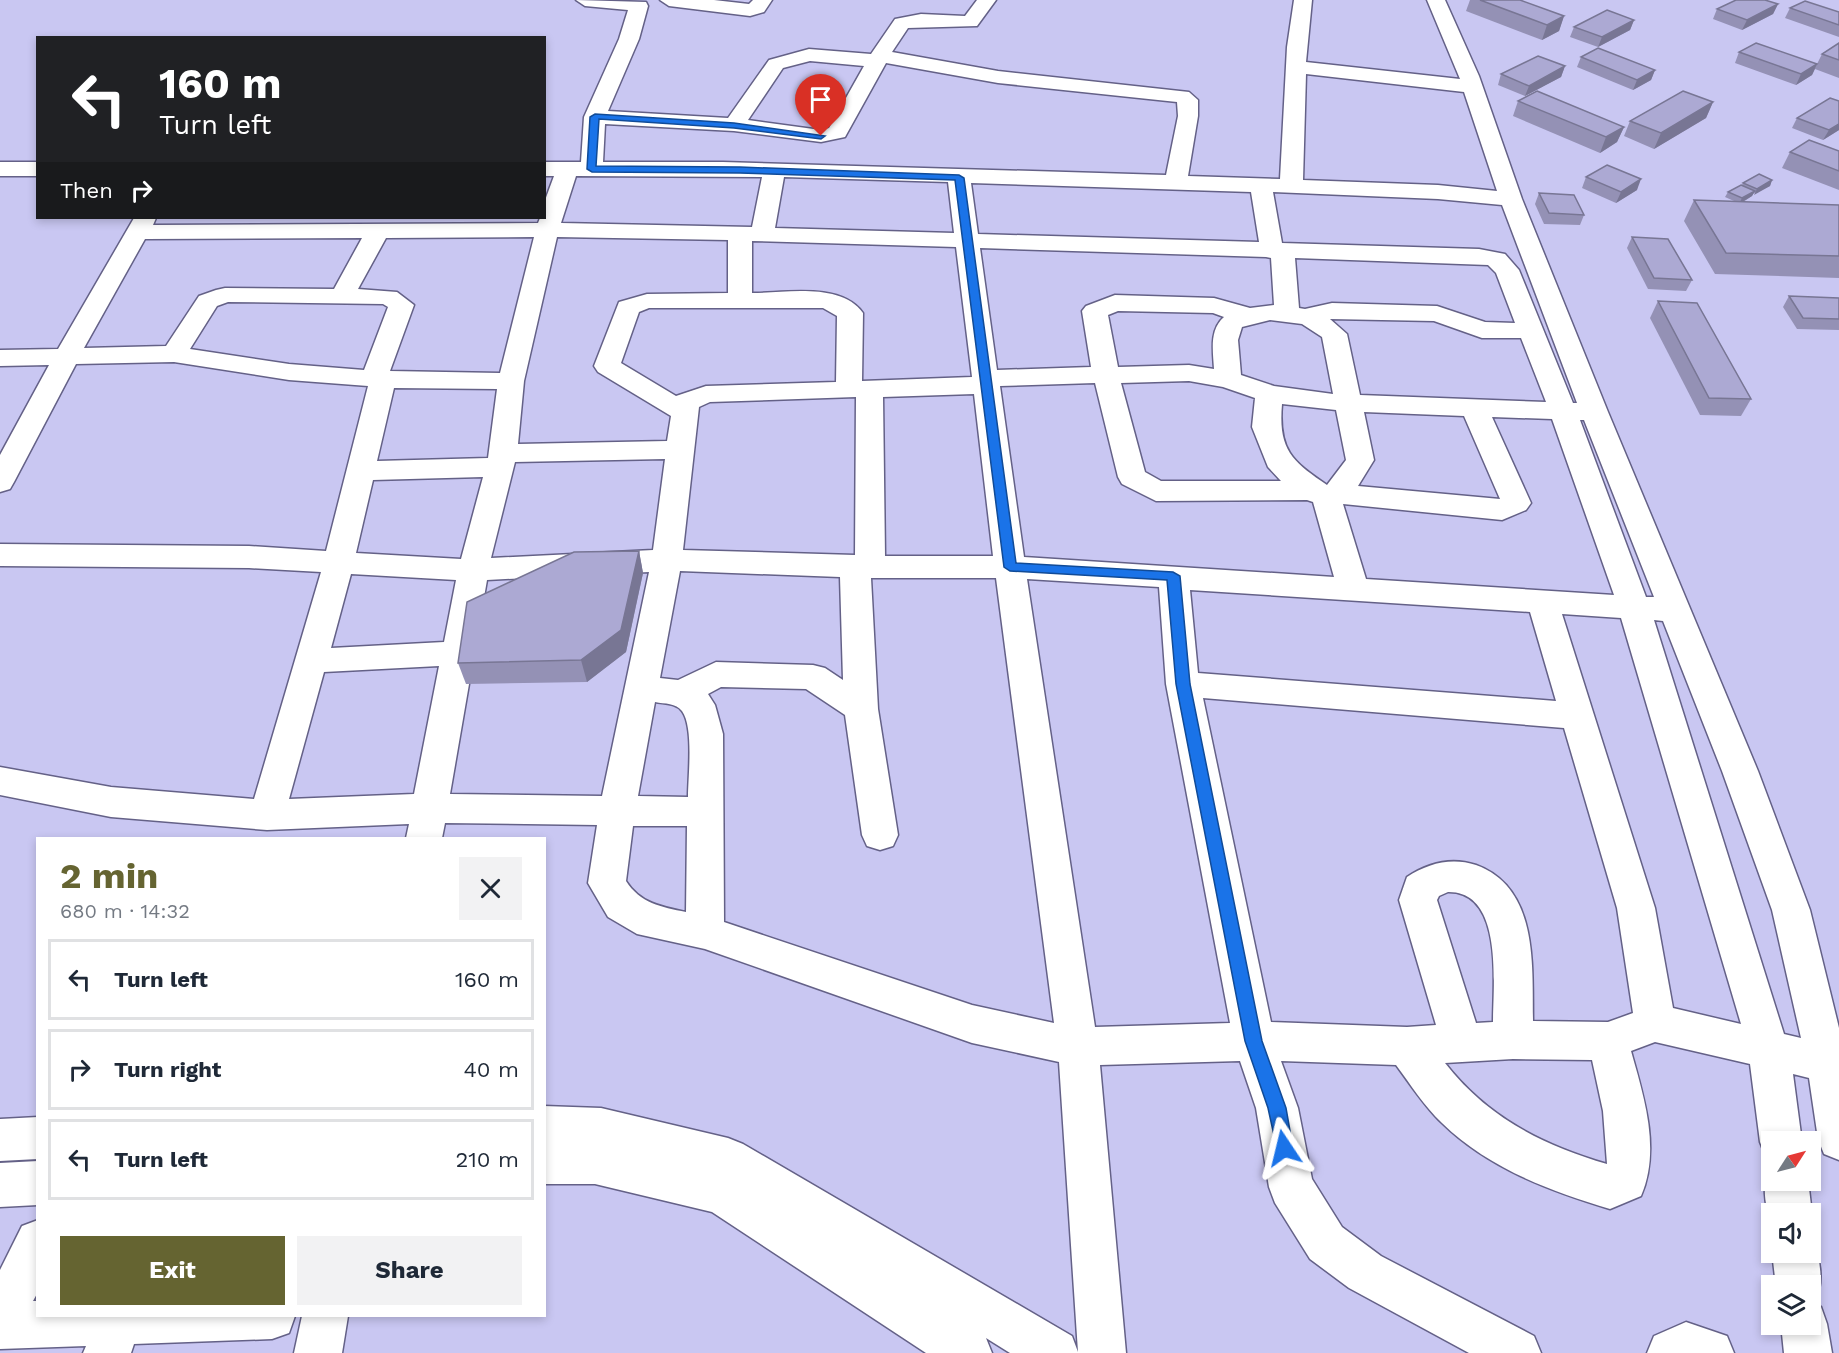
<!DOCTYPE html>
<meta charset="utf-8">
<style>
body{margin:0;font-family:"Work Sans",sans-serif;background:#f2f2f3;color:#1f2937;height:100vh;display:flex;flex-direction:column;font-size:22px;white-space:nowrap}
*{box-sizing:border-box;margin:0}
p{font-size:20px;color:#747a83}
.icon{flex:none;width:33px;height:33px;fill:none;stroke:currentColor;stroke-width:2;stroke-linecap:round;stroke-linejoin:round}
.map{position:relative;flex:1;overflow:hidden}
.side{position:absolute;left:36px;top:837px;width:510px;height:480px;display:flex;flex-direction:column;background:#fff;border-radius:0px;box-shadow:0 3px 9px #0003}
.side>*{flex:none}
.hud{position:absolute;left:36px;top:36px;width:510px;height:183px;border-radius:0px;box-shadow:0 3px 9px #0003;background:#202124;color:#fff;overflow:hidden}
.needle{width:39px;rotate:54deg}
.buttons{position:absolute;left:1761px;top:1131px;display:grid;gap:12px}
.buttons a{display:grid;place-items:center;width:60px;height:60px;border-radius:0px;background:#fff;box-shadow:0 3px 9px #0003;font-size:30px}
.pin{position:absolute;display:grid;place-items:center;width:51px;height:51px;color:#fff;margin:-62px -26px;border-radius:50% 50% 50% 0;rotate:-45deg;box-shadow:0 0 6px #0007}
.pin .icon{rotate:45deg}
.me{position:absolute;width:66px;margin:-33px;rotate:350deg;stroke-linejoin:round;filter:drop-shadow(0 0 4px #0008)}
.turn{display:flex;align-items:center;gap:21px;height:126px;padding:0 24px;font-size:27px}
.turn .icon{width:78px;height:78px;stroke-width:2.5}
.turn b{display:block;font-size:42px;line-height:51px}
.then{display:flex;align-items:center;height:57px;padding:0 24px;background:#0003;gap:12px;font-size:22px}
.round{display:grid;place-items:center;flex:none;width:63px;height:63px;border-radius:0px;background:#f2f2f3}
.overview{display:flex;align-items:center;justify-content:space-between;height:102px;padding:0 24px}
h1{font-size:36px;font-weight:700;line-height:45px;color:#656431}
.button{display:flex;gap:12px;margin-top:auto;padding:12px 24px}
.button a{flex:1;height:69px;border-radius:0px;background:#656431;color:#fff;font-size:24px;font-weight:700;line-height:69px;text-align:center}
.button a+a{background:#f2f2f3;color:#1f2937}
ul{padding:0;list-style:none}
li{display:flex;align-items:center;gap:18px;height:81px;margin:0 12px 9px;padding:0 12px;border:3px solid #e0e1e3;border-radius:0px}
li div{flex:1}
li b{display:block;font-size:22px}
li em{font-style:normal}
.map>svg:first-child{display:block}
</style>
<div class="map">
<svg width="1839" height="1353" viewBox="0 0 1839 1353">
<rect width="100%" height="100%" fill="#c9c7f2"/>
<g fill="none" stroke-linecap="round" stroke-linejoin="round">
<!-- minor casing -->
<g stroke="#646187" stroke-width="3">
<g id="minor">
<path d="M576 0 646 2 648 6 639 39 608 111 728 118 769 60 809 49 871 54 895 19 921 14 965 16 977 0H996L977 26 908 28 892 52 998 71 1189 92 1198 100V116L1188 176 1280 179 1287 47 1294 0H1312L1306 62 1460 79 1427 0H1445L1479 76 1522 199 1608 412 1758 771 1810 910 1839 1028V1160L1824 1154 1818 1139 1809 1078 1793 1074 1802 1142H1772V1159L1766 1157 1760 1142 1750 1064 1655 1042 1631 1051C1644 1097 1661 1150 1641 1196L1610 1209C1550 1191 1488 1168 1442 1123 1424 1106 1411 1085 1396 1065L1281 1061 1298 1108 1312 1179 1342 1227 1381 1256 1534 1336 1541 1353H1469L1349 1288 1310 1259 1275 1203 1269 1187 1256 1108 1240 1061 1100 1065 1126 1353H1010L986 1338 992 1353H926L712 1212 595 1184H544V1106L601 1108 728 1138 743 1144 1072 1336 1078 1352 1059 1062 972 1043 705 949 637 934 608 917 588 883 597 825 445 823 442 838H406L409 824 267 830 111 817 0 795V767L111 787 254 799 321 572 249 568 0 566V544L249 546 326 551 368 386 289 380 174 362 76 364 14 482 10 489 0 492V455L49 365 0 366V350L58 349 134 218H156L153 225 538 223 540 218H544V203L554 176H544V162H581L584 117 619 39 628 10 585 6ZM810 61 864 66 829 128 821 130 748 120 783 68ZM886 63 998 83 1177 102 1178 116 1166 175 723 162H603L605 124 734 131 821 142 845 137ZM1306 74 1464 92 1497 191 1438 185 1303 180ZM576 176 762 177 752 227 561 223ZM784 177 948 182 954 233 775 228ZM971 183 1251 192 1259 242 978 234ZM1273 192 1438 199 1502 205 1577 403H1573L1519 270 1505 254 1479 249 1282 243ZM534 237 500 373 390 371 414 305 397 292 358 289 386 238ZM557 237 728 240V293L647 294 619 302 594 366 598 372 671 416 667 441 518 444 524 381ZM362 238 334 289 225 288 216 290 199 296 166 346 84 348 145 239ZM752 241 956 247 972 377 862 381 863 313C841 282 785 293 752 293ZM980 248 1266 257 1271 258 1274 305 1250 308 1214 298 1115 295 1086 306 1082 311 1091 367 997 370ZM1295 258 1488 265 1496 273 1515 323 1485 322 1437 306 1332 303 1305 309 1299 308ZM228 302 383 304 388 307 364 370 289 364 190 349 217 306ZM649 308H823L837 316 836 382 706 386 676 396 621 363 639 312ZM1118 311 1213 313 1224 317C1209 330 1213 351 1214 369L1189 365 1118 367 1108 315ZM1330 319 1434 321 1482 338H1521L1546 402 1360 395 1347 334ZM1270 320 1302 324 1322 337 1333 394 1274 386 1241 375 1238 340 1242 327ZM1189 381 1223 387 1255 398 1252 427 1268 467 1281 481H1161L1145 472 1121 383ZM1095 383 1118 477 1122 484 1156 501 1307 500 1313 502 1334 577 1024 557 1000 386ZM394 388 497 389 488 458 377 461ZM974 394 993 556H885L883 397ZM856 397 855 555 683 550 699 407 710 402ZM1282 404 1336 410 1346 460 1327 485C1292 461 1278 450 1282 404ZM1364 412 1464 416 1500 499 1358 486 1374 460ZM1492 417 1552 419 1614 595 1366 579 1343 504 1502 520 1526 510 1531 503ZM1580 420H1584L1654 597H1646ZM665 459 653 550 491 558 515 462ZM483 477 461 559 356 553 373 480ZM680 571 840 577 843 680 825 668 813 665 716 662 678 680 660 678ZM649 572 602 796 450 794 487 580ZM351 574 456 580 444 642 331 648ZM871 578H996L1054 1023 972 1005 724 922 723 734 715 705 708 694 721 687 806 689 845 715 862 835 867 846 880 850 893 846 898 835 878 709ZM1027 579 1159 587 1166 684 1230 1023 1095 1027ZM1190 590 1530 612 1556 701 1198 673ZM1562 614 1621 618 1741 1024 1673 1008 1655 908ZM1654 620 1663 621 1722 771 1772 910 1801 1038 1784 1034ZM439 666 414 794 289 799 324 672ZM1203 698 1564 728 1617 908 1633 1013 1608 1022 1533 1021C1532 966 1539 888 1476 865 1452 857 1428 863 1407 877L1399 900 1436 1025 1407 1027 1271 1022ZM655 702C665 704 676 703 682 711 694 727 688 777 688 797L638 796ZM633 826H687L686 912C661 907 640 903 626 881ZM1448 892C1504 891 1493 985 1493 1022L1476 1023 1437 900 1439 896ZM1513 1059 1592 1060 1603 1111 1607 1164C1542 1145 1487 1117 1445 1063Z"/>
<path d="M660 0H714L749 4 753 0H772L764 12 750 16 669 6Z"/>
<rect x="0" y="162" width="38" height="14"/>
<path d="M38 1117V1159L0 1161V1119Z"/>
<path d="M38 1161V1205L0 1207V1163Z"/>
<path d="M1772 1164V1180H1808L1812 1214 1810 1218V1214H1772V1223C1764 1205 1761 1181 1772 1164Z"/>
<path d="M38 1220V1292L33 1301H38V1316H295L289 1333 272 1339 134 1344 131 1353H83L86 1346 0 1349V1270L22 1226Z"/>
<path d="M1811 1236C1820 1258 1825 1280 1815 1302L1812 1304 1821 1307 1827 1324 1832 1353H1784L1781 1324H1810V1286H1776L1772 1252H1810Z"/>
<path d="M302 1316H348L342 1353H294Z"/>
<path d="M1686 1322 1727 1336 1734 1353H1647L1654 1336Z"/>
</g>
</g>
<!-- minor -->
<use href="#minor" fill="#fff" fill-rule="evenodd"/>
</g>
<!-- wall -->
<g fill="#9491b5">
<path d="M1470 0H1520L1564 16 1559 31 1542 40 1466 11Z"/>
<path d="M1778 4 1773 14 1742 30 1713 19 1717 9Z"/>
<path d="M1790 8 1839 12V37L1785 18Z"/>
<path d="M1634 20 1630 30 1598 47 1570 37 1574 27Z"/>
<path d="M1839 43V78L1815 69 1812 75 1796 85 1735 63 1739 52 1817 64 1822 54Z"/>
<path d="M1581 57 1655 70 1651 80 1633 90 1577 67Z"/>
<path d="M1565 66 1561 77 1525 96 1498 85 1501 74Z"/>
<path d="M1518 101 1624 127 1617 142 1600 153 1513 116Z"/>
<path d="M1713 102 1706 118 1654 149 1624 136 1630 121Z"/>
<path d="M1797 118 1839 130 1823 140 1792 128Z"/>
<path d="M1839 151V190L1782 168 1790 152Z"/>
<path d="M1586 177 1637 190 1616 203 1582 188Z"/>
<path d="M1772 180 1770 186 1753 194 1752 196 1743 202 1839 205V278L1715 274 1684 221 1694 200 1734 201 1725 197 1728 192 1742 185 1743 183Z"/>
<path d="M1539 193 1584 215 1580 225 1544 224 1535 204Z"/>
<path d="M1632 237 1692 280 1686 291 1648 289 1627 248Z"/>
<path d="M1789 296 1839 298V330L1797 329 1783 307Z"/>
<path d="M1658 301 1751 399 1741 416 1700 415 1650 318Z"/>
<path d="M639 551 643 573 626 652 587 682 466 684 458 663Z"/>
</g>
<!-- shaded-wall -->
<g fill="#787694">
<path d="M1778 4 1773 14 1742 30 1747 20Z"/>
<path d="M1564 16 1559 31 1542 40 1547 25Z"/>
<path d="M1634 20 1630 30 1598 47 1602 37Z"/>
<path d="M1817 64 1812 75 1796 85 1801 74Z"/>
<path d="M1565 66 1561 77 1525 96 1529 86Z"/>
<path d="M1655 70 1651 80 1633 90 1637 80Z"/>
<path d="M1713 102 1706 118 1654 149 1661 133Z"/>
<path d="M1839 124V130L1823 140 1829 130Z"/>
<path d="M1624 127 1617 142 1600 153 1606 137Z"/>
<path d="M1641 179 1637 190 1616 203 1621 192Z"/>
<path d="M1772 180 1770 186 1754 195 1757 189Z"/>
<path d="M1755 191 1752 196 1739 204 1742 198Z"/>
<path d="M639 551 643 573 626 652 587 682 581 660Z"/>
</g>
<!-- building -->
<g fill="#aca9d3" stroke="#787694" stroke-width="1.5">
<path d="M1480 0H1520L1564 16 1547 25Z"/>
<path d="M1736 0H1765L1778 4 1747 20 1717 9Z"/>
<path d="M1805 1 1839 12V25L1790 8Z"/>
<path d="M1607 10 1634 20 1602 37 1574 27Z"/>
<path d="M1756 43 1817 64 1801 74 1739 52Z"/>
<path d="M1839 43V60L1822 54Z"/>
<path d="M1598 48 1655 70 1637 80 1581 57Z"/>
<path d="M1538 56 1565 66 1529 86 1501 74Z"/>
<path d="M1537 91 1624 127 1606 137 1518 101Z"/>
<path d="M1683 91 1713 102 1661 133 1630 121Z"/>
<path d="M1830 98 1839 101V124L1829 130 1797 118Z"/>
<path d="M1809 140 1839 151V171L1790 152Z"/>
<path d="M1607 165 1641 179 1621 192 1586 177Z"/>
<path d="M1759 174 1772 180 1757 189 1743 183Z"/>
<path d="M1741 185 1755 191 1742 198 1728 192Z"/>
<path d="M1539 193 1574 195 1584 215 1549 213Z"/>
<path d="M1694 200 1839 205V256L1726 253Z"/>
<path d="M1632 237 1668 239 1692 280 1654 278Z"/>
<path d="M1789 296 1839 298V319L1803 318Z"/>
<path d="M1658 301 1697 303 1751 399 1709 398Z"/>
<path d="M639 551 621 630 581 660 458 663 467 602 574 552Z"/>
</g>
<!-- route -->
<path fill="#1a73e8" stroke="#114b97" stroke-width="1.5" d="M595 114 734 123 825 136 821 139 734 128 599 119 596 166 740 167 959 175 964 178 1016 563 1173 572 1180 576 1190 684 1262 1041 1286 1108 1293 1148 1290 1154 1284 1156 1278 1154 1268 1108 1245 1041 1176 684 1167 580 1010 571 1004 567 955 180 740 173 592 172 587 169 590 117Z"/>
</svg>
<div class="buttons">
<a><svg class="needle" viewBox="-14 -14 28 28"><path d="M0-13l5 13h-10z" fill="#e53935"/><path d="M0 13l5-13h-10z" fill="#747a83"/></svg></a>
<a><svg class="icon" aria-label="sound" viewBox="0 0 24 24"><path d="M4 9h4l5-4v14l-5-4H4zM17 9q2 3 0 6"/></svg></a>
<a><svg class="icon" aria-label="layers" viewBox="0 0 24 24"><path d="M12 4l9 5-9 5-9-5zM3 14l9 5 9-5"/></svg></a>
</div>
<div class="pin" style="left:821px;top:136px;background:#d93025"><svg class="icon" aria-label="arrive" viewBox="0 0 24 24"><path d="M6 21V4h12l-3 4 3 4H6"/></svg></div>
<svg class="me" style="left:1284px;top:1148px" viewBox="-20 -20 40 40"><path d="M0-17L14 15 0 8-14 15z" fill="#1a73e8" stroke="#fff" stroke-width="4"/></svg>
<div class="hud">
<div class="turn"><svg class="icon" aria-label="left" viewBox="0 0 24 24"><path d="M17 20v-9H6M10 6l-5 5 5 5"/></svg><div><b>160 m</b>Turn left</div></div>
<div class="then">Then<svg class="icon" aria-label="right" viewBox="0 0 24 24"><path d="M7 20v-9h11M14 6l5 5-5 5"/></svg></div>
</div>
<section class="side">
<div class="overview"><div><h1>2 min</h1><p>680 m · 14:32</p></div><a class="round"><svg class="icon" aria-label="close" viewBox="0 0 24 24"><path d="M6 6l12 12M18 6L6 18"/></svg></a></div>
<ul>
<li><svg class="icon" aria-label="left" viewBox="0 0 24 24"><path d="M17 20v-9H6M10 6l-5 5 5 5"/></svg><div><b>Turn left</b></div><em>160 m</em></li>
<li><svg class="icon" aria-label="right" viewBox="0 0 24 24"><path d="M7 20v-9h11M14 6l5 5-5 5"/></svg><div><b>Turn right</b></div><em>40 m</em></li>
<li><svg class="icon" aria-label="left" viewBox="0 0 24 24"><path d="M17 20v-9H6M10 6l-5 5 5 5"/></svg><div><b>Turn left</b></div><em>210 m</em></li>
</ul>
<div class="button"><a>Exit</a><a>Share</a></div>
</section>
</div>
